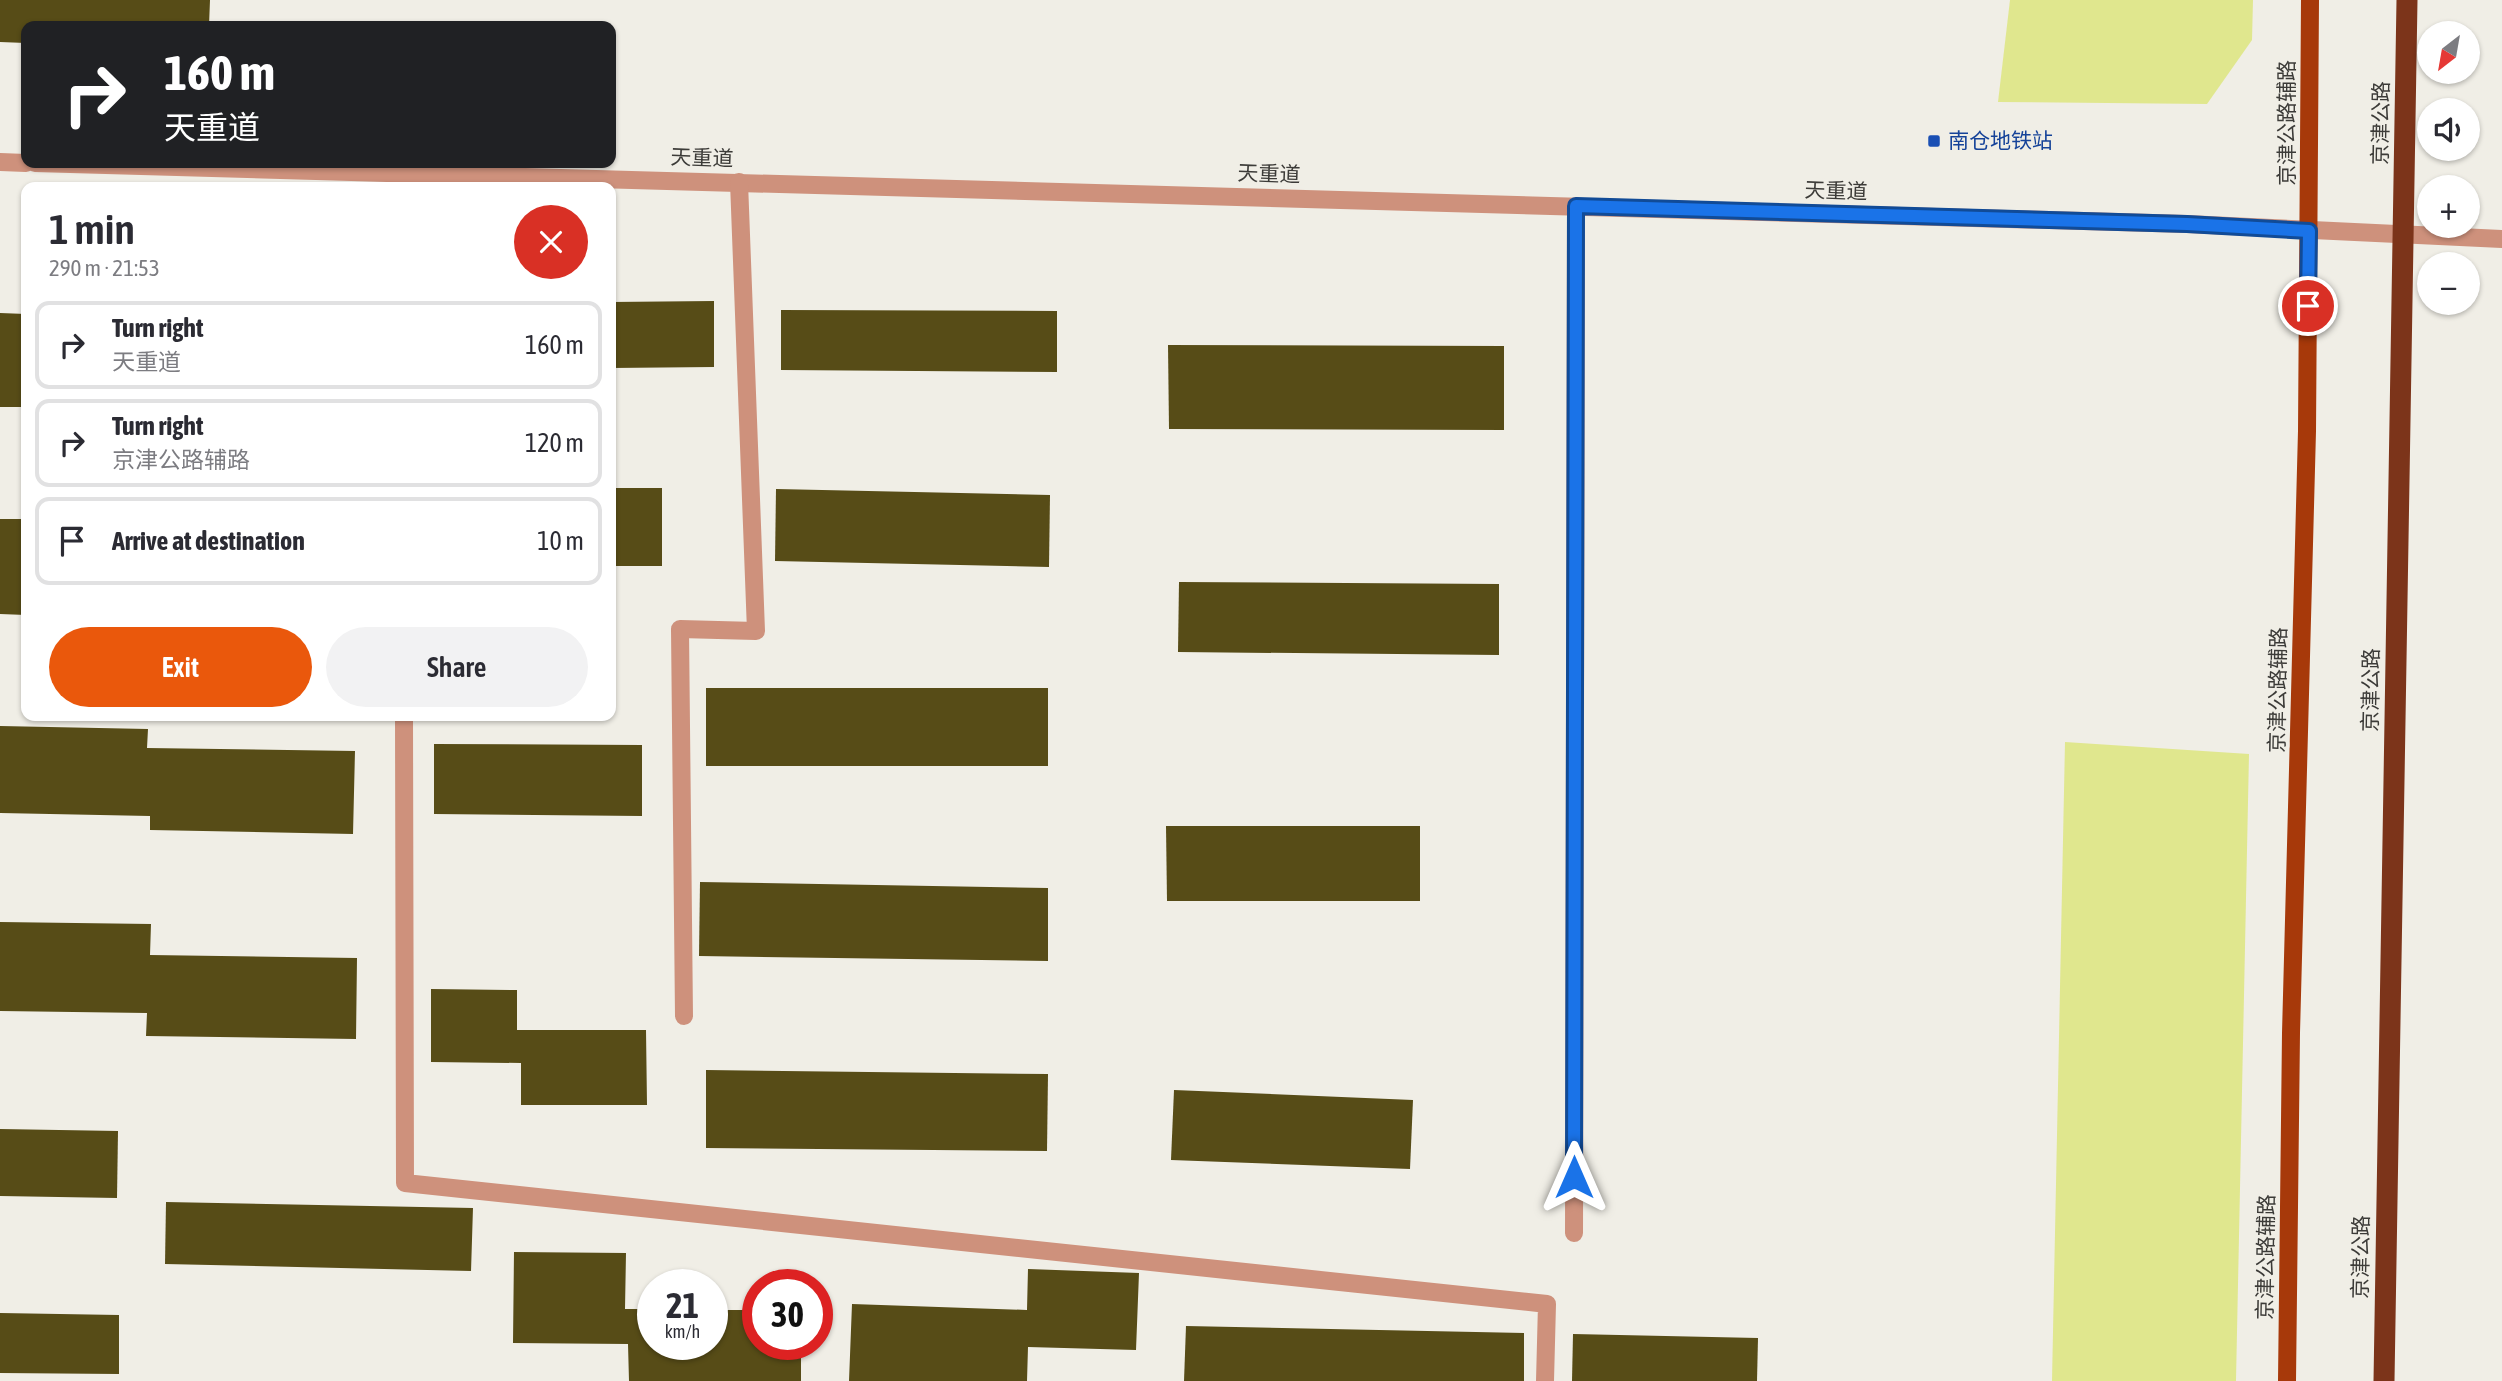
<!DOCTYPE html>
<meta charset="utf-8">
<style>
body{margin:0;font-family:"Asap Condensed","Noto Sans SC",sans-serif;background:#f2f2f3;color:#2b2b33;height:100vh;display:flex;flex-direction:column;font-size:26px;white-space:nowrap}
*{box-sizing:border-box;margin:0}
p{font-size:23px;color:#7c7c81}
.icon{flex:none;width:38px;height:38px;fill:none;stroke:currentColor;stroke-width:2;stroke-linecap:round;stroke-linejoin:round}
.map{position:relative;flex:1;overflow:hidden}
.side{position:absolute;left:21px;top:182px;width:595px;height:539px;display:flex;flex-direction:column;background:#fff;border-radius:14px;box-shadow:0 2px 5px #0004}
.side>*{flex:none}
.top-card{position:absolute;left:21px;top:21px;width:595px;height:147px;border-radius:14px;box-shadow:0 2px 5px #0004;background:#202124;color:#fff;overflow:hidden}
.needle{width:46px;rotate:211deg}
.controls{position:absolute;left:2417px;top:21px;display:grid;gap:14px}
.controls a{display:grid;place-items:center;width:63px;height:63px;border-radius:50%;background:#fff;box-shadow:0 2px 5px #0004;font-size:35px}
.speed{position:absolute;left:637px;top:1269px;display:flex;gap:14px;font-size:35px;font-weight:700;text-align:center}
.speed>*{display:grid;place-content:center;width:91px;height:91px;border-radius:50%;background:#fff;box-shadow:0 2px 5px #0004;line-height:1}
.speed small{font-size:18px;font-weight:400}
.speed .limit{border:10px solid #d22;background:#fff;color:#111}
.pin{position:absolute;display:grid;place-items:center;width:60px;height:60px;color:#fff;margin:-30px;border:4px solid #fff;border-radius:50%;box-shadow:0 2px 7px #0007}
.me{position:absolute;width:77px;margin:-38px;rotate:0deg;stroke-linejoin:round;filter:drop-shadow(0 0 5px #0008)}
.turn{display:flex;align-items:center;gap:24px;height:147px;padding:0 28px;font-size:32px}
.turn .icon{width:91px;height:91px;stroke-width:2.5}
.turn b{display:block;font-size:49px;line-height:60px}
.round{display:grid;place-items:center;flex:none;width:74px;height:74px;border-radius:37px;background:#f2f2f3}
.summary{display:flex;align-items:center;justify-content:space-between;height:119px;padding:0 28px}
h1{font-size:42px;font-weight:600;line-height:52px}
.cta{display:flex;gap:14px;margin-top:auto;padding:14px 28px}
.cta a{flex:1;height:80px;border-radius:42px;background:#ea580c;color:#fff;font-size:28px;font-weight:600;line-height:80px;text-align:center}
.cta a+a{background:#f2f2f3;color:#2b2b33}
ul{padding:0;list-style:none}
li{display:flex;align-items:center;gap:21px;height:88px;margin:0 14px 10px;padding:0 14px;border:4px solid #e1e1e2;border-radius:14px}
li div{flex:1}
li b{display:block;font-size:26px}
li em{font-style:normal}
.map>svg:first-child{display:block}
</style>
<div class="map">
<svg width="2502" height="1381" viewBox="0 0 2502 1381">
<rect width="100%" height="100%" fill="#f0eee6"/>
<!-- green -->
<g fill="#e0e78e">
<path d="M2010 0H2253L2252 40 2207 104 1998 102Z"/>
<path d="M2065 742 2249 754 2236 1381H2052Z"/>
</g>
<!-- building -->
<g fill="#574c17">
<path d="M0 0H210L209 26H26V43L0 42Z"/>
<path d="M714 301V367L611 368V302Z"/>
<path d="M781 310 1057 311V372L781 370Z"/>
<path d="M0 313 26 314V407H0Z"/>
<path d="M1168 345 1504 346V430L1169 429Z"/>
<rect x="611" y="488" width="51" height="78"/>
<path d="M776 489 1050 495 1049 567 775 561Z"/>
<path d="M0 519H26V615L0 614Z"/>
<path d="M1179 582 1499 584V655L1178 652Z"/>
<rect x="706" y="688" width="342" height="78"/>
<path d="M0 726 148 729 147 748 355 751 353 834 150 830V816L0 813Z"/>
<path d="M434 744 642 745V816L434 814Z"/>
<path d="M1166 826H1420V901H1167Z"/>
<path d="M700 882 1048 888V961L699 956Z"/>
<path d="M0 922 151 924 150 955 357 958 356 1039 146 1036 147 1013 0 1011Z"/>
<path d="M431 989 517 990V1030H646L647 1105H521V1063L431 1062Z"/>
<path d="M706 1070 1048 1074 1047 1151 706 1148Z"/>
<path d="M1174 1090 1413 1100 1410 1169 1171 1160Z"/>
<path d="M0 1129 118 1131 117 1198 0 1196Z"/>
<path d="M166 1202 473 1208 471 1271 165 1264Z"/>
<path d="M514 1252 626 1253 625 1309H653V1344H712V1310H758V1344H801V1381H629L628 1344 513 1343Z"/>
<path d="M1028 1269 1139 1273 1136 1350 1028 1347 1027 1381H849L852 1304 1027 1310Z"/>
<path d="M0 1313 119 1315V1374L0 1373Z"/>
<path d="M1186 1326 1524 1333V1381H1184Z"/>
<path d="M1573 1334 1758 1338 1757 1381H1572Z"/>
</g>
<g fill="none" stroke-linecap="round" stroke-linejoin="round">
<!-- minor -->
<g stroke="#ce917c" stroke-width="18">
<path d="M0 162 26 163"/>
<path d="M35 163 2187 224 2502 239"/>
<path d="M404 716 405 1183 1547 1304 1545 1381"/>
<path d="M684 1016 680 629 756 631 739 182"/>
<path d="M1574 1233 1576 206"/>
</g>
<!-- major -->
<path stroke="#a7390a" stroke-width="18" d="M2287 1381 2291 1033 2307 431 2310 0"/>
<!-- highway -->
<path stroke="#7c341a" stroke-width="21" d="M2384 1381 2407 0"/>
</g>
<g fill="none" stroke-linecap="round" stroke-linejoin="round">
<!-- route casing -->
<g stroke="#114b97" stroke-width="18">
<path id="route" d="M1574 1177 1576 206 2187 224 2309 231 2308 306"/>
</g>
<!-- route -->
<use href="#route" stroke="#1a73e8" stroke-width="12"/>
</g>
<!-- markers -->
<rect fill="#1a4fb4" stroke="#f0eee6" stroke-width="2.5" x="1927" y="134" width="14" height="14" rx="3.5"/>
<g text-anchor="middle" stroke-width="7" stroke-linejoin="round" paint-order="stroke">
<!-- street labels -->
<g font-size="21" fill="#3c3b38" stroke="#f0eee6">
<text transform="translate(2287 123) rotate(-90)" y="7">京津公路辅路</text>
<text transform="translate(2381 123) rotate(-89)" y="7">京津公路</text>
<text transform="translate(702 158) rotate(2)" y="7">天重道</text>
<text transform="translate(1269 174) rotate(2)" y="7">天重道</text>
<text transform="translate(1836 191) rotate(2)" y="7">天重道</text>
<text transform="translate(2278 690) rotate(-89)" y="7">京津公路辅路</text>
<text transform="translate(2371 690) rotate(-89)" y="7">京津公路</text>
<text transform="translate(2266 1257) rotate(-89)" y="7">京津公路辅路</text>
<text transform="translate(2361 1257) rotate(-89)" y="7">京津公路</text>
</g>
<!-- transit labels -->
<g font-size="21" fill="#164399" stroke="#f0eee6" text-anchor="start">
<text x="1948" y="148">南仓地铁站</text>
</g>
</g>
</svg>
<div class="controls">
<a><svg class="needle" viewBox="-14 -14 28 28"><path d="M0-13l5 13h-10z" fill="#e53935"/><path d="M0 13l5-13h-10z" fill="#7c7c81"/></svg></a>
<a><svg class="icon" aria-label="sound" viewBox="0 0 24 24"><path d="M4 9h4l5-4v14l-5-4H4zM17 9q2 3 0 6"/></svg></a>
<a>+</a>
<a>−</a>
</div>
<div class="speed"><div>21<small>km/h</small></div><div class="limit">30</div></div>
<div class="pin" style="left:2308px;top:306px;background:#d93025"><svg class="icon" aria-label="arrive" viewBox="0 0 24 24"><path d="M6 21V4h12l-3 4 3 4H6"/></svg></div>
<svg class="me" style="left:1574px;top:1177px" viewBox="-20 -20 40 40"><path d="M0-17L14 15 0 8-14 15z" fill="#1a73e8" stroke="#fff" stroke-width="4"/></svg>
<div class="top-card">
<div class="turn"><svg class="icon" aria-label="right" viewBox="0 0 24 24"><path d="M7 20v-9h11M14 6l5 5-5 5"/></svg><div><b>160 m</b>天重道</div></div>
</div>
<section class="side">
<div class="summary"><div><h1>1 min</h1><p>290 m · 21:53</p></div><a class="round" style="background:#d93025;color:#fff"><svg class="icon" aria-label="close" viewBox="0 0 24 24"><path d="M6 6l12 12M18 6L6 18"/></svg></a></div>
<ul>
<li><svg class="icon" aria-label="right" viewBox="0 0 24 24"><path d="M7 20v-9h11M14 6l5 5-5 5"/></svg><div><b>Turn right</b><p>天重道</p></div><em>160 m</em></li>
<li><svg class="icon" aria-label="right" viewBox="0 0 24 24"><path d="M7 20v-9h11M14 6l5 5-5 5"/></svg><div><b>Turn right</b><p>京津公路辅路</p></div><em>120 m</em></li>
<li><svg class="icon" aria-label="arrive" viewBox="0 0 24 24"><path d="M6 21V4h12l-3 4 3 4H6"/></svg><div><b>Arrive at destination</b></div><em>10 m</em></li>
</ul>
<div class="cta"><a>Exit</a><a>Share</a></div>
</section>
</div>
